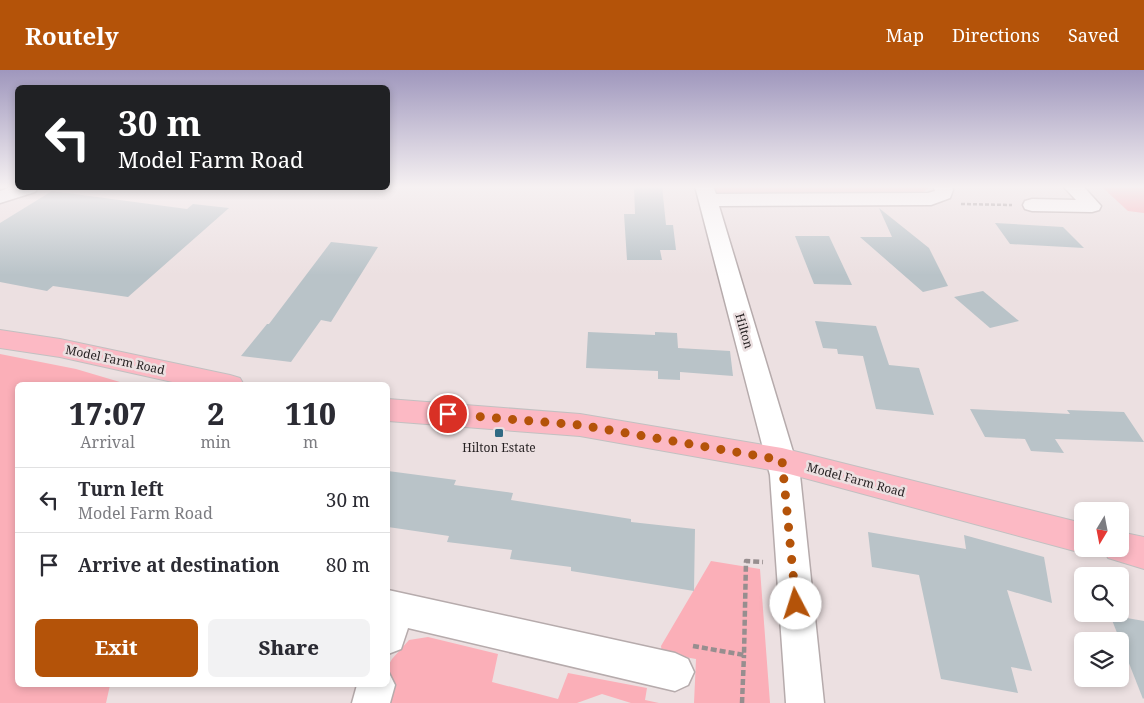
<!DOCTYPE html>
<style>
body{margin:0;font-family:"Noto Serif",serif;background:#f2f2f3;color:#2b2b33;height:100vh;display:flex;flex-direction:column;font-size:19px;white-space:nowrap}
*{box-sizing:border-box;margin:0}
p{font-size:16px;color:#7c7c81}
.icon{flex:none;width:28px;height:28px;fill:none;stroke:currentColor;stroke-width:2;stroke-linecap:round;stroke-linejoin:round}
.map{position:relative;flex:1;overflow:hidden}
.sheet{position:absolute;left:15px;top:312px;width:375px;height:305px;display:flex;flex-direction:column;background:#fff;border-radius:8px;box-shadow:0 2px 8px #0003}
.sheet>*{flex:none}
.guide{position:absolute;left:15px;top:15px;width:375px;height:105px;border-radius:8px;box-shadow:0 2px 8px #0003;background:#202124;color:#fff;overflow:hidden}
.needle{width:32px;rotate:190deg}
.fabs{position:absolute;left:1074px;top:432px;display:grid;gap:10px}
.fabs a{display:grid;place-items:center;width:55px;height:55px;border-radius:8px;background:#fff;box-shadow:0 2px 8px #0003;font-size:25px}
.pin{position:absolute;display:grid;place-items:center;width:42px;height:42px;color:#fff;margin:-21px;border:2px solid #fff;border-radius:50%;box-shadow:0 1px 5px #0007}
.me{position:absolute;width:55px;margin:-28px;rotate:355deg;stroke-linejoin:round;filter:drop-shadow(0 0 4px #0008)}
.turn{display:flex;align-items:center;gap:18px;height:105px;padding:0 20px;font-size:22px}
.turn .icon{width:65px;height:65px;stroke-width:2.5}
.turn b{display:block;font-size:35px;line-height:42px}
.eta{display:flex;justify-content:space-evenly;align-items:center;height:85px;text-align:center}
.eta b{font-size:30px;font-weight:800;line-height:35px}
.action{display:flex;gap:10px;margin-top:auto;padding:10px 20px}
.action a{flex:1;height:58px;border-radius:8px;background:#b45309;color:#fff;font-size:20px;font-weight:800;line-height:58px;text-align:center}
.action a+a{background:#f2f2f3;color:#2b2b33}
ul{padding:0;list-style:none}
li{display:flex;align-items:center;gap:15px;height:65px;padding:0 20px;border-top:1px solid #e1e1e2}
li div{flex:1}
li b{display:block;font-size:19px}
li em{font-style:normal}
header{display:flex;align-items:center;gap:30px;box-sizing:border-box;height:70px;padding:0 25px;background:#b45309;color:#fff}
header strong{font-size:24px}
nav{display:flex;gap:28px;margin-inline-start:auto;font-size:18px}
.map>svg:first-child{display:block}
</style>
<header>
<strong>Routely</strong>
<nav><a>Map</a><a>Directions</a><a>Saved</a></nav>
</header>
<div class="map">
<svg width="1144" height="633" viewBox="0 0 1144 633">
<rect width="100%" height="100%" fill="#ece0e1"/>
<!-- green -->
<g fill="#fbafb8">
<path d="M715 116H931L921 124 717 125Z"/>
<path d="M1101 116H1144V143L1128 141Z"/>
<path d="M0 284 76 299 130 315H18V615H110L106 633H0Z"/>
<path d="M711 491 760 499 770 633H694L696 589 662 583 661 576Z"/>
<path d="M428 567 498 584 492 612 558 629 568 603 647 618 645 630 659 633H631L602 624 577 633H385L388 596 392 589 409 570Z"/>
</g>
<!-- building -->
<g fill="#b9c3c8">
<path d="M634 116H662L666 155H673L676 180H660L662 190H627L624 144H635Z"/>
<path d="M52 121 187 139 193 134 229 138 128 227 53 216 47 221 0 212V153Z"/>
<path d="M879 138 929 178 948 216 923 222 860 167H892Z"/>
<path d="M995 153 1063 157 1084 178 1010 174Z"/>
<path d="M795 166H829L852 215 814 214Z"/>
<path d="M331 172 378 177 331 252 321 250 291 292 241 286 267 254H269Z"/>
<path d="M983 221 1019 251 990 258 954 227Z"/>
<path d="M815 251 876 256 889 295 919 298 934 345 876 339 863 286 838 284 837 279 823 278Z"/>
<path d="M588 262 655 265V262L677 263 678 278 730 281 733 306 680 302V310L658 309V301L586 298Z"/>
<path d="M970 339 1070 344 1067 340 1124 342 1144 372 1055 369 1064 383 1031 381 1025 369 985 367Z"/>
<path d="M388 401 456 410 454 415 513 423 511 430 631 449V452L695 459 694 521 571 501V497L510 489 512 480 447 472 449 466 388 457Z"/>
<path d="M868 462 966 479 964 465 1044 487 1052 533 1007 520 1032 601 1011 597 1018 623 941 609 919 505 872 497Z"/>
<path d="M1110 545 1144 551V628L1143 629Z"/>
</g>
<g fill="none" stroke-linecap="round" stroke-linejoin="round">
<!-- minor casing -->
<g stroke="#b6abac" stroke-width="3">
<g id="minor">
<path d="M15 116 18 118H38L35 122 0 133V121Z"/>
<path d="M695 116H713L716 124 928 123 935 121 933 116H951L953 120 950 128 931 135 719 136 800 405 824 633H786L770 405Z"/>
<path d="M1063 116H1083L1101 136 1099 140 1092 142 1032 141 1025 139 1023 135 1025 131 1032 129 1076 130Z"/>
<path d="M388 520 675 583 688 589 694 602 688 615 675 621 408 558 401 579 388 584Z"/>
<path d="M388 601 395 615 390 633H352L357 615H388Z"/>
</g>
</g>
<!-- major casing -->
<g stroke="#c2c0c1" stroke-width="2">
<g id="major">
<path d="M0 260 60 269 230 305 240 308 244 315H186L60 287 0 278Z"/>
<path d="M388 329 580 344 782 378 1082 453V479H1094L1082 483 782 402 580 366 388 351Z"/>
<path d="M1120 462 1144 467V499L1108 488 1104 479H1120Z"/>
</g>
</g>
<!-- path-far1 -->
<path stroke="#978e8f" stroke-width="2.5" stroke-dasharray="4 2" stroke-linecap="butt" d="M961 134 1012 135"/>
<!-- path -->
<g stroke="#978e8f" stroke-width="4.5" stroke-dasharray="6 3" stroke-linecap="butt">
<path d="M693 576 744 585 746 491 763 492"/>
<path d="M742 633 744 585"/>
</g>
<!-- minor -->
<use href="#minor" fill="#fff" fill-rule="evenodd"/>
<!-- major -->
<use href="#major" fill="#fcb9c4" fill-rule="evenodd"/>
</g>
<!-- sky -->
<linearGradient id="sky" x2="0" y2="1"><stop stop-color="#9f97bd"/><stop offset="0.57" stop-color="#f6f1f2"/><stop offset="1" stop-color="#f6f1f2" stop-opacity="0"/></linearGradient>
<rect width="1144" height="205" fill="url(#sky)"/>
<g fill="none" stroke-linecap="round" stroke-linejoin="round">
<!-- route -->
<path stroke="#b45309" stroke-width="9" stroke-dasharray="0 16.2" d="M448 344 580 355 782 390 796 534"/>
</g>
<!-- markers -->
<rect fill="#306a83" stroke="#ece0e1" stroke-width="2" x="494" y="358" width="10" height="10" rx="2.5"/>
<g text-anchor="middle" stroke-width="5" stroke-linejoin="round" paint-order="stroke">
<!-- street labels -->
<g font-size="12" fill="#241f20" stroke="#ece0e1">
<text transform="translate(744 261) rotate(74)" y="4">Hilton</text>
<text transform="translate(115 290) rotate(12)" y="4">Model Farm Road</text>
<text transform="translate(856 410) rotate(15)" y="4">Model Farm Road</text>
</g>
<!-- poi labels -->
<g font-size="12" fill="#241f20" stroke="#ece0e1">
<text x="499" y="382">Hilton Estate</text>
</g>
</g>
</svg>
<div class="fabs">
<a><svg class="needle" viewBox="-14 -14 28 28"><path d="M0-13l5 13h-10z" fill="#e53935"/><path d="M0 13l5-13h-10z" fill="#7c7c81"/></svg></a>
<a><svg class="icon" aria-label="search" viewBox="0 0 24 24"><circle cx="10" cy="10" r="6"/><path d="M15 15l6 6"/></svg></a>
<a><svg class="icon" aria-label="layers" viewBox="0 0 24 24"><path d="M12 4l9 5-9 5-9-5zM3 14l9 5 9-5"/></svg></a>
</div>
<div class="pin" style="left:448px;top:344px;background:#d93025"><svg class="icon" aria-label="arrive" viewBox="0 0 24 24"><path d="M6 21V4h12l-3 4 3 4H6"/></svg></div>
<svg class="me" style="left:796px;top:534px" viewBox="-20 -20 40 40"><circle r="19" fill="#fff"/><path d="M0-13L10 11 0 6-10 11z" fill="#b45309"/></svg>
<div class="guide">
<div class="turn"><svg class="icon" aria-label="left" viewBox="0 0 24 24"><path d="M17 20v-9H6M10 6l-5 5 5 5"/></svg><div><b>30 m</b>Model Farm Road</div></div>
</div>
<section class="sheet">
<div class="eta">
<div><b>17:07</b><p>Arrival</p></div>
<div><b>2</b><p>min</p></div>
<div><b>110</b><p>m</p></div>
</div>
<ul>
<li><svg class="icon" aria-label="left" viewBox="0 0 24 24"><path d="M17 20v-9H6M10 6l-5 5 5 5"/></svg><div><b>Turn left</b><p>Model Farm Road</p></div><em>30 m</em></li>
<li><svg class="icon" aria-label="arrive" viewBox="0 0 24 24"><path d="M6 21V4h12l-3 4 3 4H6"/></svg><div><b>Arrive at destination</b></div><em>80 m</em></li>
</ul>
<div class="action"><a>Exit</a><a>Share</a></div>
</section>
</div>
